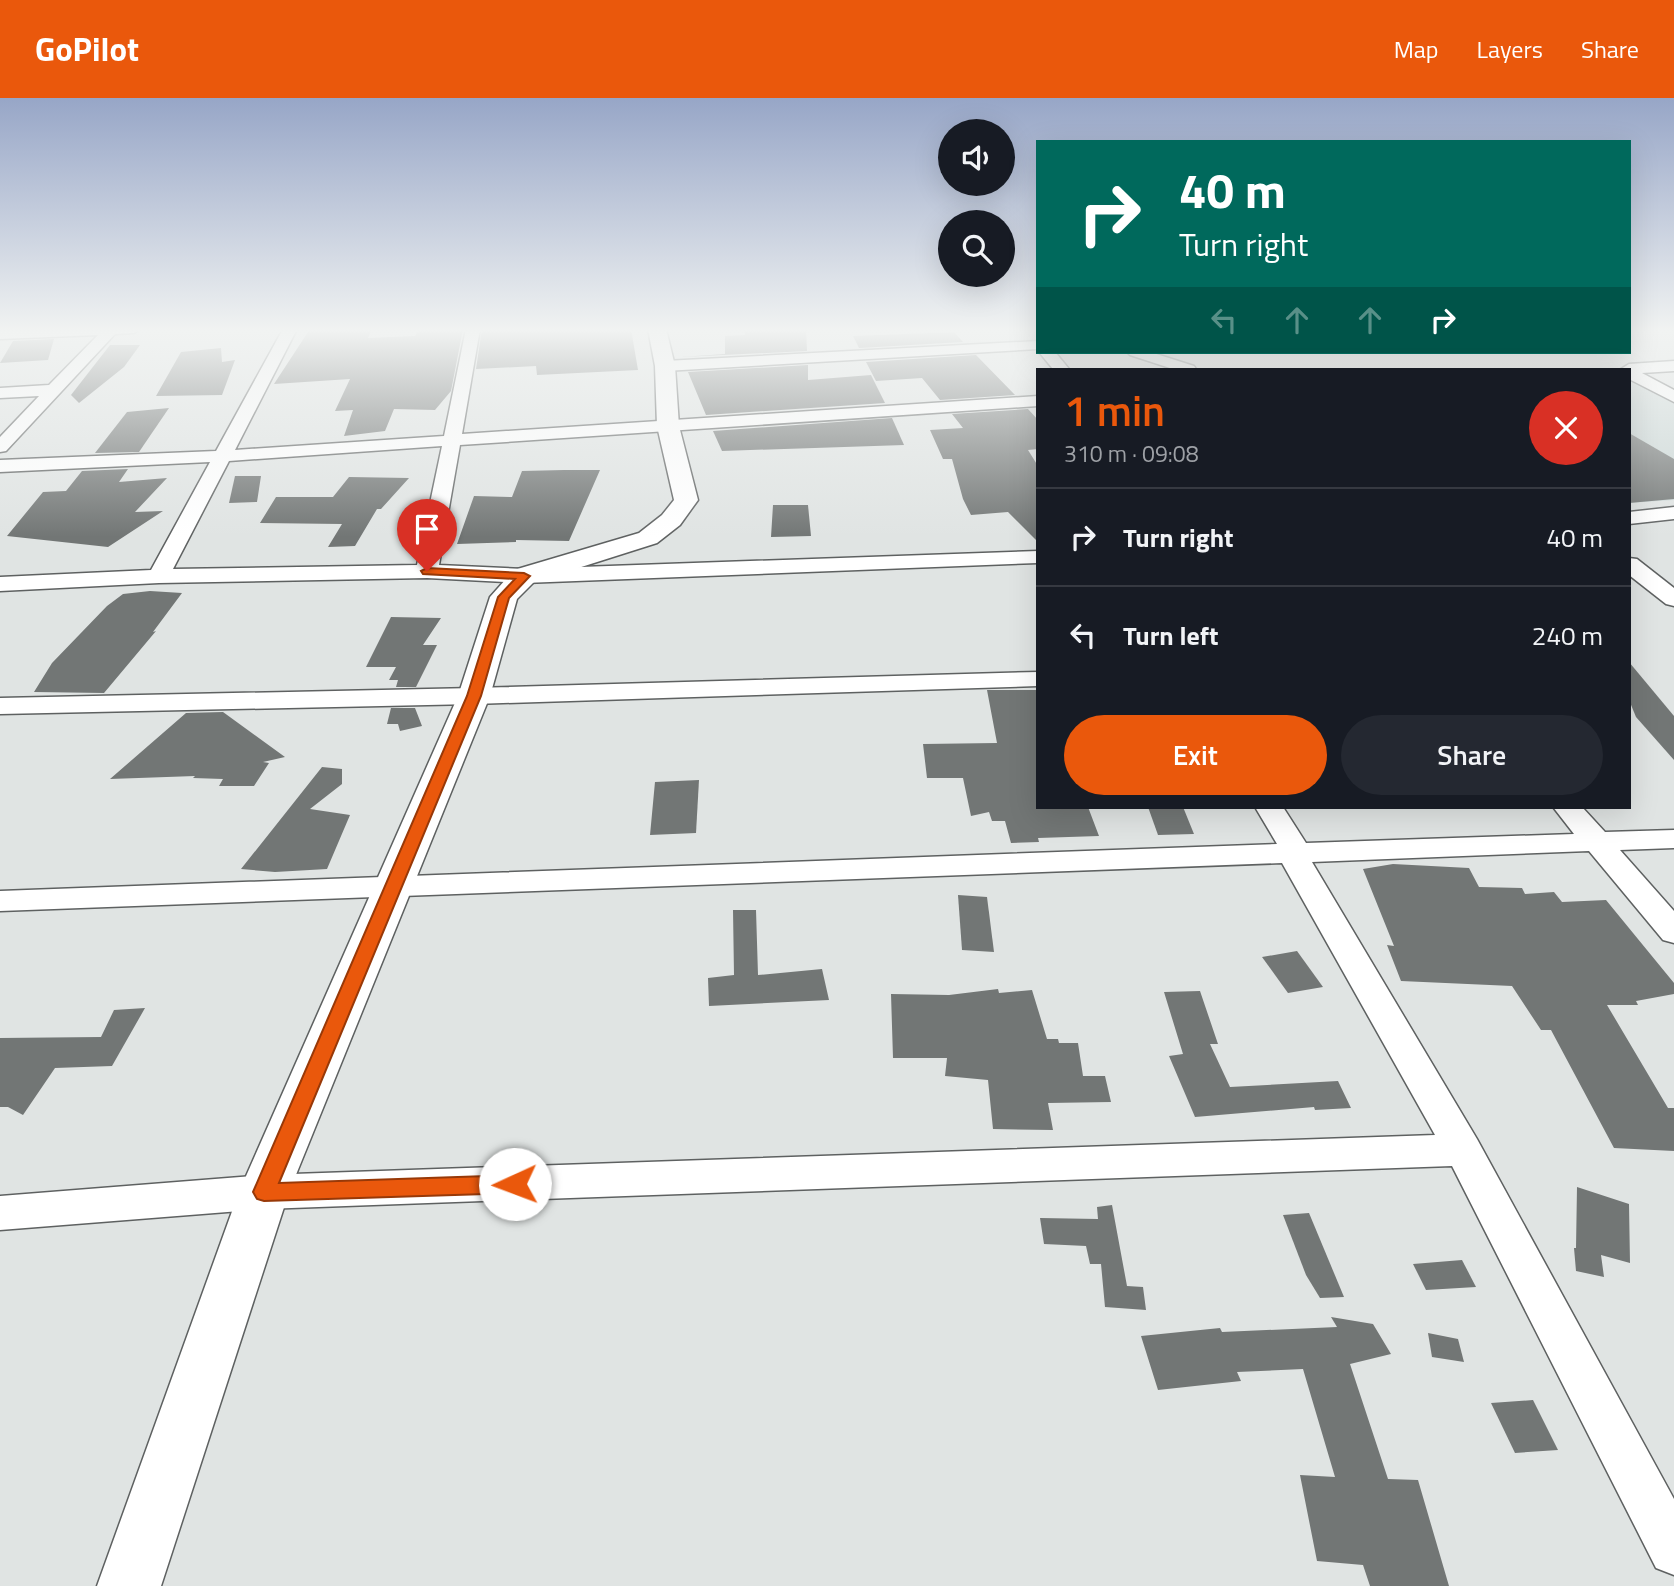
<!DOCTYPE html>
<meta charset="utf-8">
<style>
body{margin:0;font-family:"Titillium Web",sans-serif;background:#242831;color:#f1f3f6;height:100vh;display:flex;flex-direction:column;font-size:26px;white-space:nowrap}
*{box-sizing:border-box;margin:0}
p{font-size:23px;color:#9ea1a6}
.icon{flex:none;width:38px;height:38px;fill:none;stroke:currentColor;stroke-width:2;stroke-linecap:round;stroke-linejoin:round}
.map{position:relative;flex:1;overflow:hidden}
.panel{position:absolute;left:1036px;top:270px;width:595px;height:441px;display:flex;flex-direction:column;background:#171b24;border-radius:0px;box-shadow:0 7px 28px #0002}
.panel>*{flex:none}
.hud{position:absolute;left:1036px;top:42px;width:595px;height:214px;border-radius:0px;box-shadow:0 7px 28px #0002;background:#00695c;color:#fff;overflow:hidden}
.tools{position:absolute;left:938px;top:21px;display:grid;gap:14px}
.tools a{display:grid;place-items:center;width:77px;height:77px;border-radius:50%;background:#171b24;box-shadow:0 7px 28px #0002;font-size:35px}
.pin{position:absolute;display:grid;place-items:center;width:60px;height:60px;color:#fff;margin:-72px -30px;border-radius:50% 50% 50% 0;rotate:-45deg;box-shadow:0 0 7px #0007}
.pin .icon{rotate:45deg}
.me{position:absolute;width:77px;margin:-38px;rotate:268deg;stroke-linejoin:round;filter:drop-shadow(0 0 5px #0008)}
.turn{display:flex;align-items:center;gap:24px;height:147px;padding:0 28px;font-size:32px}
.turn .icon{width:91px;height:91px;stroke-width:2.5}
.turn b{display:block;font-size:49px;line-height:60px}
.lanes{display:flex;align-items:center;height:66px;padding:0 28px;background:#0003;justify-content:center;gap:35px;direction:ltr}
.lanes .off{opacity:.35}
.round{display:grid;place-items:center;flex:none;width:74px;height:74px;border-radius:37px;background:#242831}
.overview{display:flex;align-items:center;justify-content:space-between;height:119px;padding:0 28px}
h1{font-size:42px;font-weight:600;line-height:52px;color:#ea580c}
.primary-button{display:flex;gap:14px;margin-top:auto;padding:14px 28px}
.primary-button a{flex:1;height:80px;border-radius:42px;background:#ea580c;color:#fff;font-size:28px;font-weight:600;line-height:80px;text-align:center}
.primary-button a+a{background:#242831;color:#f1f3f6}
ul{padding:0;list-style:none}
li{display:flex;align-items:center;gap:21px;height:98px;padding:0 28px;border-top:2px solid #363941}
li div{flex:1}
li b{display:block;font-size:26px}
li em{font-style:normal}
header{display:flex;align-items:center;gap:42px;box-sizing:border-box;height:98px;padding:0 35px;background:#ea580c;color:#fff}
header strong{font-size:33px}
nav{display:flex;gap:38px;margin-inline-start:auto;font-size:24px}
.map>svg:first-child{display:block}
</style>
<header>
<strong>GoPilot</strong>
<nav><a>Map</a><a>Layers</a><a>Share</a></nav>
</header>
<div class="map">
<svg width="1674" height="1488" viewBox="0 0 1674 1488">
<rect width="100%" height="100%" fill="#e0e4e3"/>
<!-- built -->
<path fill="#cbd7d6" d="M1629 276H1644L1674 294V402L1629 405Z"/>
<!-- building -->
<g fill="#727675">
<path d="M310 231H372L368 240 415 238 419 231H463L451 293 435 312 394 311 385 333 344 338 353 312 335 313 350 281 274 286Z"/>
<path d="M482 231H631L638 272 537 277 536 268 476 271Z"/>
<path d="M744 231H806L807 253 681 259 725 256V238L745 237Z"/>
<path d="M954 234 963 244 859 250 853 238Z"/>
<path d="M54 241 48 262 0 265 13 243Z"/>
<path d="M110 247H140L124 269 79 305 71 297Z"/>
<path d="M221 250 222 264 235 262 222 297 156 298 181 254Z"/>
<path d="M976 257 1015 297 940 302 922 280 876 283 866 264Z"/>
<path d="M808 267V282L871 277 885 305 706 317 688 274Z"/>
<path d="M169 310 139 354 95 355 127 314Z"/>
<path d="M1028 311 1038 322V351L1028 352 1038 368V444L1008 414 971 417 963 401 952 361H943L930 332 963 330 952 316Z"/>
<path d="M892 320 904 347 722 353 713 333Z"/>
<path d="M1629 335 1674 361V401L1629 405Z"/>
<path d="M128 371 119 384 167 380 135 414 163 413 108 449 7 438 43 394 66 393 82 373Z"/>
<path d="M564 372H600L569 443 516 442V444L457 446 474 398 512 399 522 373Z"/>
<path d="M235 378H261L257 404 229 405Z"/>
<path d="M349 379 409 380 381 411H377L355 448 328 449 342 426 260 425 276 399H333Z"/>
<path d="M773 407H808L811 438 771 439Z"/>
<path d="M150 493 182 495 153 534 156 533 104 595 34 594 52 565 107 508 123 496Z"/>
<path d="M391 519 441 520 423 547H437L416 589H396L398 582H389L396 569H366Z"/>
<path d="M1629 564 1674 618V662L1636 619 1629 602Z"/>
<path d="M987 592H1038V709H1088L1099 738 1038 740 1039 744 1011 745 1005 723H992L989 714 971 718 963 680H927L923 646 997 645Z"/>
<path d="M391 610H415L422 628 400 633 398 626H387Z"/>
<path d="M223 614 285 659 263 664 269 665 254 688H219L223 681 193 680 195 678 110 681 186 615Z"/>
<path d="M322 669 342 671V686L310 711 350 717 327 771 275 774 241 771Z"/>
<path d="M699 682 696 735 650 737 655 684Z"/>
<path d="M1148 709H1183L1194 736 1158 737Z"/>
<path d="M1393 766 1469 770 1479 789 1522 790 1525 796 1554 794 1562 804 1606 802 1674 885V896L1636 903 1638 907H1607L1668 1010H1674V1053L1614 1050 1551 932H1541L1512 888 1401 883 1387 847 1394 848 1363 771Z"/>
<path d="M958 797 987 799 994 854 962 852Z"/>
<path d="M733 812H756L758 877 822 871 829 902 709 908 708 880 734 877Z"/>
<path d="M1297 853 1323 889 1288 895 1262 859Z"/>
<path d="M998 891 999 895 1032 892 1047 941H1058L1059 945H1078L1083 978H1105L1111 1004 1048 1005 1053 1032 993 1031 988 982 945 978 947 960H893L891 896 949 897Z"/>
<path d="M1200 893 1218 946H1210L1230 989 1338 983 1351 1010 1315 1012 1314 1009 1195 1019 1169 958 1183 956 1164 894Z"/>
<path d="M145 910 112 968 55 970 23 1017 8 1009H0V940L101 939 114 912Z"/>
<path d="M1577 1089 1629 1106 1630 1165 1601 1157 1604 1179 1576 1173 1574 1150H1576Z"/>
<path d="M1112 1107 1127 1188 1143 1189 1146 1212 1105 1209 1101 1166H1090L1086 1148 1044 1146 1040 1120 1098 1121 1097 1109Z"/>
<path d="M1309 1115 1344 1199 1320 1200 1306 1177 1283 1117Z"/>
<path d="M1462 1162 1476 1189 1426 1192 1413 1166Z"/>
<path d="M1331 1219 1373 1226 1391 1256 1350 1266 1388 1381 1418 1382 1449 1488H1370L1363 1467 1317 1463 1300 1377 1335 1379 1303 1271 1237 1274 1241 1283 1158 1292 1141 1238 1220 1230 1222 1234 1337 1229Z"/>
<path d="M1428 1235 1458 1241 1464 1264 1432 1259Z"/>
<path d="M1533 1302 1558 1352 1515 1355 1491 1305Z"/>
</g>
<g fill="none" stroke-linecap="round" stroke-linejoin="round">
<!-- minor casing -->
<g stroke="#5e6161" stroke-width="3">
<g id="minor">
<path d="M44 231H141L134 235 115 236 6 353 0 354V339L39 298 0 300V290L49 287 98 237 0 241V233Z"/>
<path d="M283 231H297L235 352 444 338 466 231H480L462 336 1038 298V308L460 347 439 467 524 471 1038 453V465L524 485 427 480 159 485 0 493V479L151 472 210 364 0 374V362L216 353ZM442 348 417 467 173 471 229 363Z"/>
<path d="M1038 243V251L665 273 657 268 665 263Z"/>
<path d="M1039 254H1055L1069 271H1053Z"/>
<path d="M1127 254H1150L1194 268 1196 271H1173L1130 257Z"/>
<path d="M1674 263V273L1642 275 1674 292V304L1629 281V271H1621L1629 266Z"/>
<path d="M1674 409V421L1629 426V414Z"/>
<path d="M1629 460 1637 461 1674 490V508L1666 506 1629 477Z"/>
<path d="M1038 574V588L474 606 0 616V600L474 590Z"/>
<path d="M1255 709H1283L1306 745 1574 736 1553 709H1582L1605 734 1674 732V750L1620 752 1674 813V845L1663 842 1589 753 1312 764 1477 1041 1674 1401V1477L1656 1470 1452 1068 264 1111 0 1132V1098L264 1077 1435 1037 1282 765 0 813V793L1277 746Z"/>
</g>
</g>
<!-- tertiary casing -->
<g stroke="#5e6161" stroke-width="3">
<path id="tertiary" d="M648 231H666L675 268 679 328 698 402 680 427 657 445 534 484 517 501 490 598 289 1094 161 1488H97L239 1094 458 598 490 499 514 472 639 435 662 417 674 402 657 328 655 268Z"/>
</g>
<!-- minor -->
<use href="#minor" fill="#fff" fill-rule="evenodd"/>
<!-- tertiary -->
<use href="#tertiary" fill="#fff" fill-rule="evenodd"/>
</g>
<!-- sky -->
<linearGradient id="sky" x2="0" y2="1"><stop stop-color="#97a6c7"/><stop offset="0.53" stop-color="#f1f3f2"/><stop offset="1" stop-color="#f1f3f2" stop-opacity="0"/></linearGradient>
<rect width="1674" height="439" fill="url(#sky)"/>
<!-- route -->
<path fill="#ea580c" stroke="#983908" stroke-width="2" d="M427 470 524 475 530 478 509 500 481 598 279 1085 515 1077 523 1079 526 1086 523 1092 515 1095 264 1103 257 1101 253 1094 467 598 498 499 515 481 423 476 421 473Z"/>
</svg>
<div class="tools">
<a><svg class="icon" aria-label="sound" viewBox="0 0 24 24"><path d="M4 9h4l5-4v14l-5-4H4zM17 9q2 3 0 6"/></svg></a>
<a><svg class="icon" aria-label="search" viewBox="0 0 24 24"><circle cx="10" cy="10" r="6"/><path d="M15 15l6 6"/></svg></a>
</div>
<div class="pin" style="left:427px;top:473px;background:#d93025"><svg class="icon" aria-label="arrive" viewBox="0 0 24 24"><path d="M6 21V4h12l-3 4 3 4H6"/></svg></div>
<svg class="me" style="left:515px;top:1086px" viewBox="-20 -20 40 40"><circle r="19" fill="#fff"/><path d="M0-13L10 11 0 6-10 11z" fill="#ea580c"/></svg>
<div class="hud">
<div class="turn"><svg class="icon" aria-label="right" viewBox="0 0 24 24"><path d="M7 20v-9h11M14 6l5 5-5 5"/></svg><div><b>40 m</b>Turn right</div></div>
<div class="lanes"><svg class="icon off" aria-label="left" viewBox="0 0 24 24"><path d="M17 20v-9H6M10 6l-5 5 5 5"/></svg><svg class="icon off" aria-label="ahead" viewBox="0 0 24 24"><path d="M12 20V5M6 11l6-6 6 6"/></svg><svg class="icon off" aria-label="ahead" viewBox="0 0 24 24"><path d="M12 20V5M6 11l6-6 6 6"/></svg><svg class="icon" aria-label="right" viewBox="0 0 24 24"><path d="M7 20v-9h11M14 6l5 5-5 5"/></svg></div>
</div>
<section class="panel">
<div class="overview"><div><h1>1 min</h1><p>310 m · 09:08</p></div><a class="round" style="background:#d93025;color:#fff"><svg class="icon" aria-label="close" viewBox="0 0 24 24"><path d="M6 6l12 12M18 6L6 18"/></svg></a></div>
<ul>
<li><svg class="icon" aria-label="right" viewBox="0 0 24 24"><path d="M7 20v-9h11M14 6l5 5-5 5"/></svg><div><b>Turn right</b></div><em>40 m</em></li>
<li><svg class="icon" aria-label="left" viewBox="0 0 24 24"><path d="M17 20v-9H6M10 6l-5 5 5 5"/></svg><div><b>Turn left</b></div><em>240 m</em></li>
</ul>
<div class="primary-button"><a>Exit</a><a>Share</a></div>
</section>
</div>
